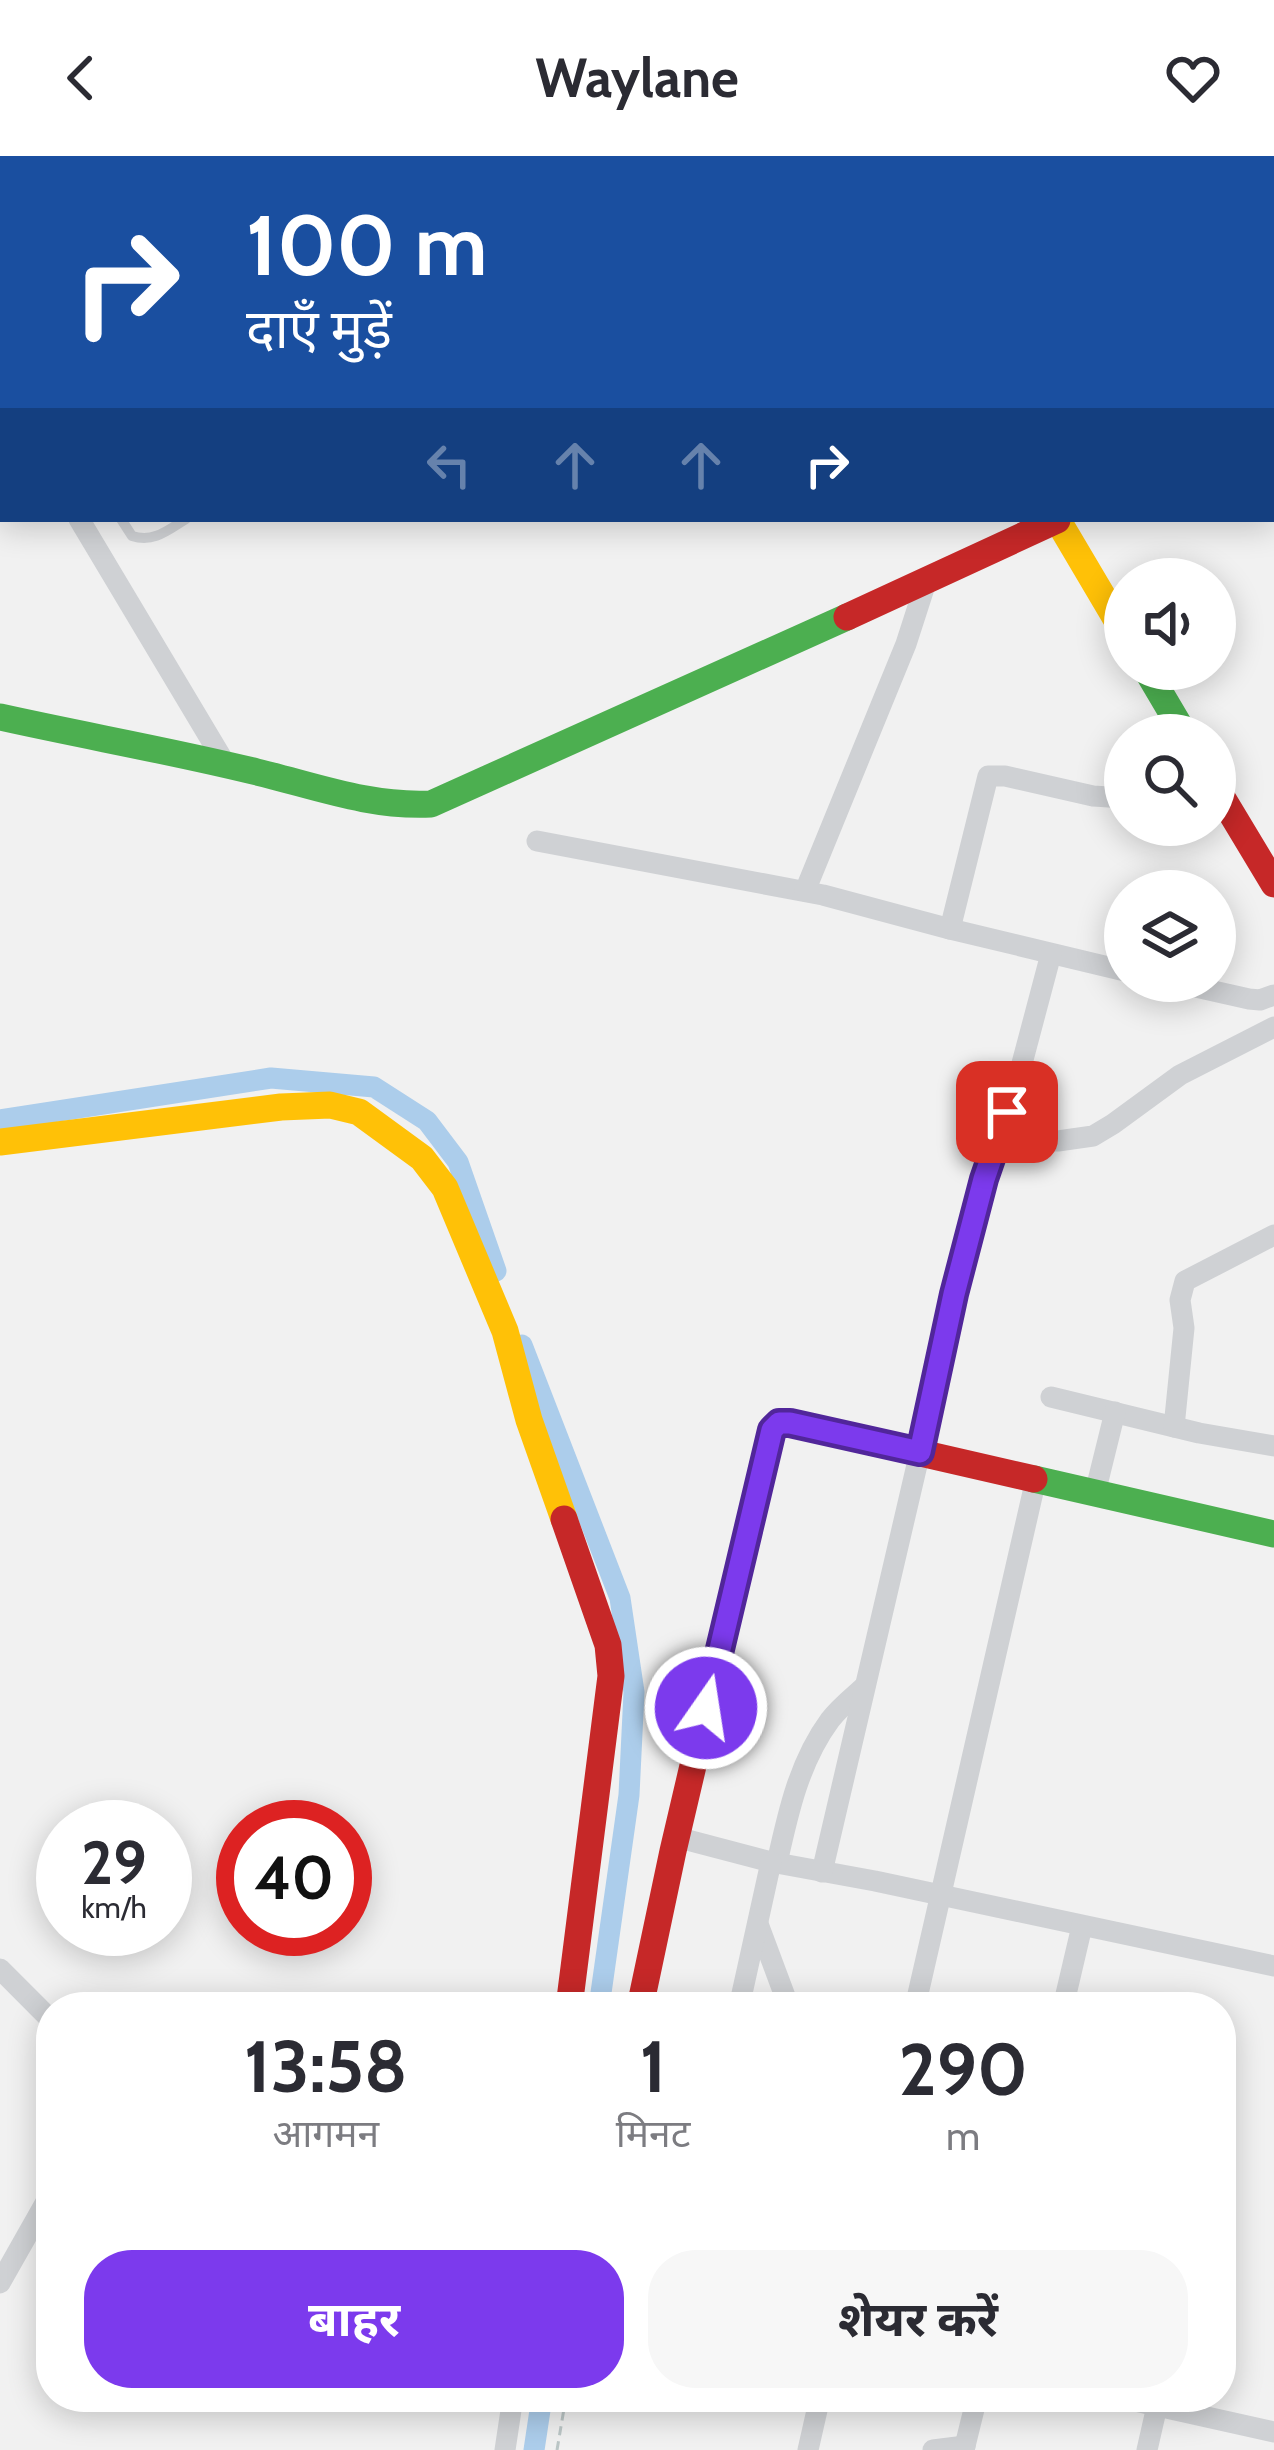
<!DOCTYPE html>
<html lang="hi">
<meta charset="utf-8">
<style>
body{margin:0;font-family:Cabin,"Noto Sans Devanagari",sans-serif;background:#f7f7f7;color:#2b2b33;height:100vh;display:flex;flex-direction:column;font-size:45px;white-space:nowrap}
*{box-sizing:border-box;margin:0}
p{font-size:39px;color:#7c7c81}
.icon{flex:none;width:66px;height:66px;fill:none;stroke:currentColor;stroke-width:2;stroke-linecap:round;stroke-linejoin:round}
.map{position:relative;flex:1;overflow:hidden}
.panel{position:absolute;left:36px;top:1836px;width:1200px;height:420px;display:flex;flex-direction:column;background:#fff;border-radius:48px;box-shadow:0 6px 30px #0003}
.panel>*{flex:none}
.guide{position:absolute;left:0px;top:0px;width:1275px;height:366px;box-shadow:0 6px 30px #0003;background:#1a4fa0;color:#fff;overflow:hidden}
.buttons{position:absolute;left:1104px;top:402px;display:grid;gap:24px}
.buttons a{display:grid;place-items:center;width:132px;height:132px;border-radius:50%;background:#fff;box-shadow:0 6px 30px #0003;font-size:60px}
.speed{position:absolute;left:36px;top:1644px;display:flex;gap:24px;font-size:60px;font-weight:700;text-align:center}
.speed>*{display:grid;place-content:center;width:156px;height:156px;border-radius:50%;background:#fff;box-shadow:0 6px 30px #0003;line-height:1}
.speed small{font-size:30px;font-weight:400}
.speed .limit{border:18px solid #d22;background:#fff;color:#111}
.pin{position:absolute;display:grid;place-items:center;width:102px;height:102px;color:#fff;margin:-51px;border-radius:24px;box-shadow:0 6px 18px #0006}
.me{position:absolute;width:132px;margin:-66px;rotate:13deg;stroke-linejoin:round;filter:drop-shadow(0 0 9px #0008)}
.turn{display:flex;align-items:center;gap:42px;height:252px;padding:0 48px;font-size:54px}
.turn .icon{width:156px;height:156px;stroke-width:2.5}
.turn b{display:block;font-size:84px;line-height:102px}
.lanes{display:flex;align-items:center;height:114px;padding:0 48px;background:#0003;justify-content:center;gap:60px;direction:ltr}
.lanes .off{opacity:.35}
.eta{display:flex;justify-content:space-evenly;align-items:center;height:204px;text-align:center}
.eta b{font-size:72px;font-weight:700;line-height:84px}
.button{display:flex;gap:24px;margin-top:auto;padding:24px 48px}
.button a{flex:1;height:138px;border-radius:48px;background:#7c3aed;color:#fff;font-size:48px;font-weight:700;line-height:138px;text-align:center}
.button a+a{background:#f7f7f7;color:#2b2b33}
header{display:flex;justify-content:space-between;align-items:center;height:156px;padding:0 48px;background:#fff;font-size:54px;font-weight:700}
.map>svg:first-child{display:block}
</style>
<header><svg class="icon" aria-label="back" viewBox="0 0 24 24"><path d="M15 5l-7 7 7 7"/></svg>Waylane<svg class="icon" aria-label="heart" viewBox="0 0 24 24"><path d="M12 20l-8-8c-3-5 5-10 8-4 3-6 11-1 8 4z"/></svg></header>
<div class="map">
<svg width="1274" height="2294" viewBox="0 0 1274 2294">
<rect width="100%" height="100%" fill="#f1f1f1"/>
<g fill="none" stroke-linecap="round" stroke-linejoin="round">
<!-- canal -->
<g stroke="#accdeb" stroke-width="21">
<path d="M0 964 271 922 374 931 427 965 458 1006 496 1115"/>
<path d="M522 1189 620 1442 634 1536 629 1639 599 1851"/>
<path d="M534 2294 542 2241"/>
</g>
<!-- path -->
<path stroke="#bbc6c6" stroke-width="3" stroke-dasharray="9 6" stroke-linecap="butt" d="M557 2294 566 2241"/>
<!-- lane -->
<g stroke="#cfd1d4" stroke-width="10">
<path d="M103 0 105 3"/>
<path d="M477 0 478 3"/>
<path d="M687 0 689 3"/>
<path d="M1126 0 1140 3"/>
<path d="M27 3 32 0"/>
<path d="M763 3 765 0"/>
<path d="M1035 3 1036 0"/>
<path d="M0 19 3 18"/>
<path d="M1272 25H1274"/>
<path d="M0 161 3 166"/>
<path d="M121 363 132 380C154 387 168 374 186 363"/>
</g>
<!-- street -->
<g stroke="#cfd1d4" stroke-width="21">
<path d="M0 229 3 234"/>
<path d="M79 363 226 609"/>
<path d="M537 685 823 739 950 773 1125 815"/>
<path d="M805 735 906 488 926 426"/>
<path d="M950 773 988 620H1005L1093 640 1125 642"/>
<path d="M1169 825 1249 843 1260 844 1274 839"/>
<path d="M998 983 1058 985 1093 980 1113 968 1180 919 1274 871"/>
<path d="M1051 1241 1199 1277 1274 1290"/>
<path d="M1174 1271 1184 1172 1180 1144 1185 1125 1274 1079"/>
<path d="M1095 1337 1115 1256"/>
<path d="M676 1681 771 1706 875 1725 1274 1810"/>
<path d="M777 1707C788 1657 799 1606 830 1564 840 1551 853 1541 865 1530"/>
<path d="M822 1716 920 1296 954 1139 984 1023 1016 930 1051 798"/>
<path d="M758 1768 789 1851"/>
<path d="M0 1813 51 1864"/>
<path d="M739 1851 771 1706"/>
<path d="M915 1851 1036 1323"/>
<path d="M1063 1851 1082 1770"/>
<path d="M0 2127 51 2037"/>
<path d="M1117 2241 1274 2276"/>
<path d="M505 2294 513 2241"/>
<path d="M808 2294 820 2241"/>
<path d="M933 2294 965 2290"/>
<path d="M964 2294 977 2241"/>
<path d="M1147 2294 1157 2250"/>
</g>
<!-- fast -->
<g stroke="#4caf50" stroke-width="27">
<path d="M1146 513 1185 579"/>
<path d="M0 561C85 580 172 595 257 616 315 630 370 651 431 648L847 461"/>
<path d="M1034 1323 1274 1378"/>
</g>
<!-- slow -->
<g stroke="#ffc107" stroke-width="27">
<path d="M1057 363 1125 478"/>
<path d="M0 986 281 951 330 949 359 956 422 1002 445 1032 505 1175 529 1264 564 1363"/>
</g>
<!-- jam -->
<g stroke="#c62828" stroke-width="27">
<path d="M845 0 846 3"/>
<path d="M847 461 1057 364"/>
<path d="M1215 630 1274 728"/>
<path d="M564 1363 608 1489 611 1520 569 1851"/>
<path d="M640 1851 673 1695 772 1273 779 1267H790L1034 1323"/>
</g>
</g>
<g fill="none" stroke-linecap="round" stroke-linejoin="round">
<!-- route casing -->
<g stroke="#51269a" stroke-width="30">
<path id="route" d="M706 1552 772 1274 779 1267H790L920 1296 954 1138 984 1023 1007 956"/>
</g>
<!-- route -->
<use href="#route" stroke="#7c3aed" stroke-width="21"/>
</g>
</svg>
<div class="buttons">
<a><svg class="icon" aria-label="sound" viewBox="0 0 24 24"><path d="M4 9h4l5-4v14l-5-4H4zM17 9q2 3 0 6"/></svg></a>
<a><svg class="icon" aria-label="search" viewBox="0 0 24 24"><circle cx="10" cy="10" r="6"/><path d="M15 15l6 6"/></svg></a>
<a><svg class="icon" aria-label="layers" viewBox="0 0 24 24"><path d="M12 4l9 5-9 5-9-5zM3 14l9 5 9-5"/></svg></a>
</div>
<div class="speed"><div>29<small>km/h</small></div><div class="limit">40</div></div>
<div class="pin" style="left:1007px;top:956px;background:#d93025"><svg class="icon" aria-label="arrive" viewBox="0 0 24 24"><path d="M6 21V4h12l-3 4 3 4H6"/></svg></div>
<svg class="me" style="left:706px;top:1552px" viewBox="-20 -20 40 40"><circle r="17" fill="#7c3aed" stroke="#fff" stroke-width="3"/><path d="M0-11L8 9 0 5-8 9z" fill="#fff"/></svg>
<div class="guide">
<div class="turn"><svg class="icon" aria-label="right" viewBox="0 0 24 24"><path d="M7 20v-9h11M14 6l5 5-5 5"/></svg><div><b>100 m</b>दाएँ मुड़ें</div></div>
<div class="lanes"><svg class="icon off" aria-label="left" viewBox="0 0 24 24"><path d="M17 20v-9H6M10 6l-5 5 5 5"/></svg><svg class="icon off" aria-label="ahead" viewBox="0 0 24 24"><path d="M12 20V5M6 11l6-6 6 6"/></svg><svg class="icon off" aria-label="ahead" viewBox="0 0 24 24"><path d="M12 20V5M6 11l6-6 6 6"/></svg><svg class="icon" aria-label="right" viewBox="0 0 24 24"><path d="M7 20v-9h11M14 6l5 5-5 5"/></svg></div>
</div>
<section class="panel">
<div class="eta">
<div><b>13:58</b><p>आगमन</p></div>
<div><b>1</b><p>मिनट</p></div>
<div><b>290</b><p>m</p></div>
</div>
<div class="button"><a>बाहर</a><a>शेयर करें</a></div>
</section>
</div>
